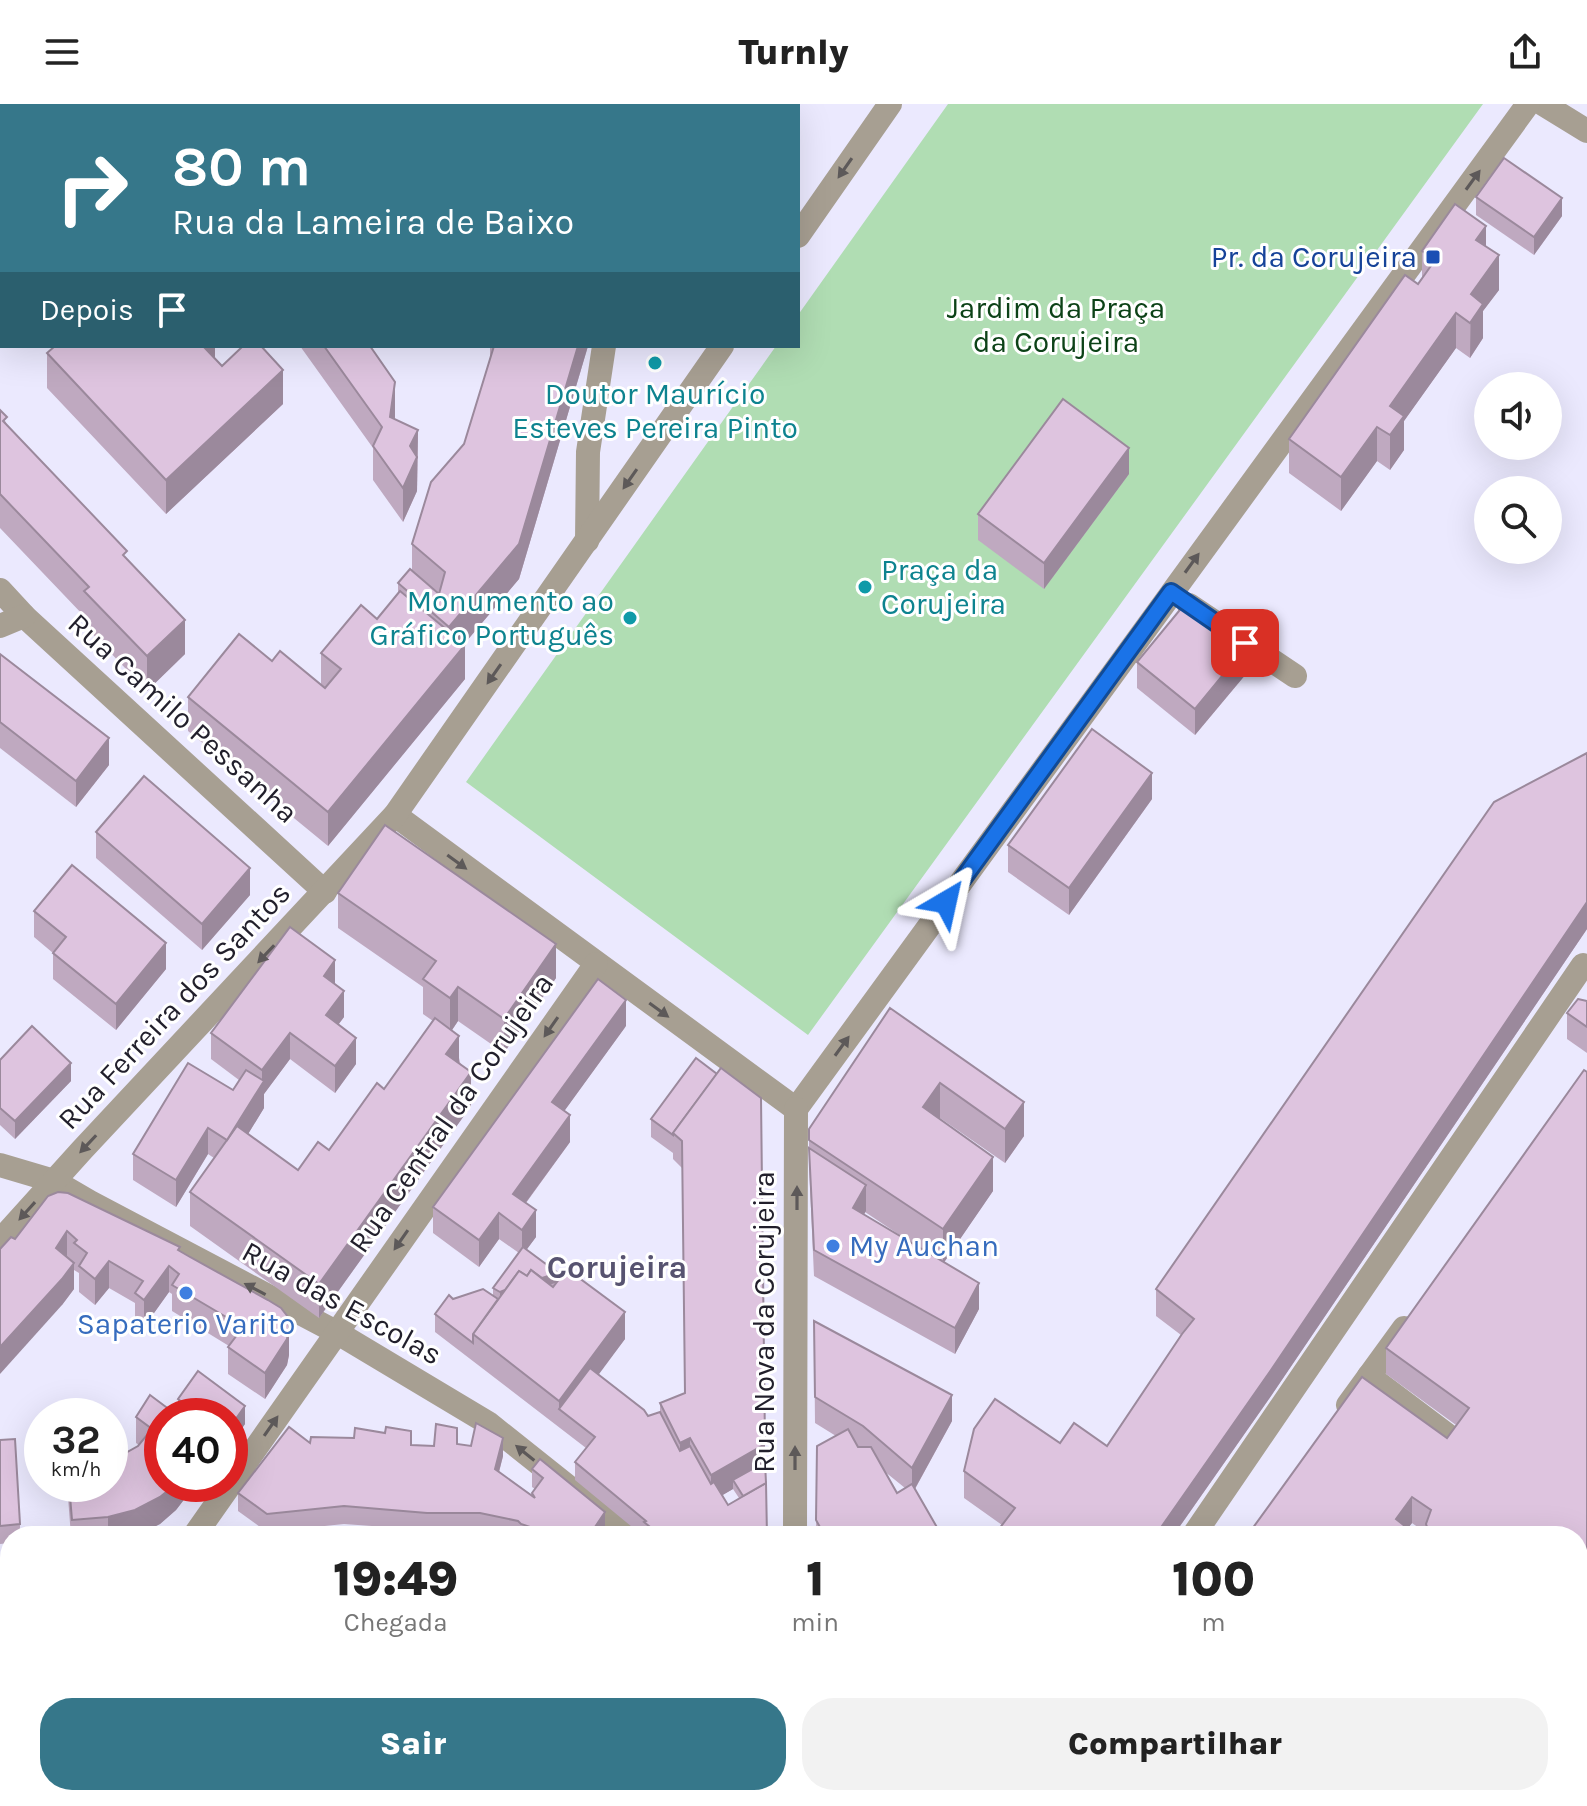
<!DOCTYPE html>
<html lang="pt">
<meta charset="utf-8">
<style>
body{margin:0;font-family:Karla,sans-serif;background:#f2f2f2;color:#222;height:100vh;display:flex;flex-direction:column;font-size:30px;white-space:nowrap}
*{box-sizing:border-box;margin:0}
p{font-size:26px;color:#767676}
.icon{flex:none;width:44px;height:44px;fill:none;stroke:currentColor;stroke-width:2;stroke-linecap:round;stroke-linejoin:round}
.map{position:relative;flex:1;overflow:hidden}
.details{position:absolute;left:0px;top:1422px;width:1588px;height:280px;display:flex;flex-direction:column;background:#fff;border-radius:32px 32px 0 0;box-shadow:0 8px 32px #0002}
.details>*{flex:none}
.guide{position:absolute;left:0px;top:0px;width:800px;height:244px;box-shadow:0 8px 32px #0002;background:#36778a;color:#fff;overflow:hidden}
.controls{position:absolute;left:1474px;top:268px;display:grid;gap:16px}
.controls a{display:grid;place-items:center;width:88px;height:88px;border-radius:50%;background:#fff;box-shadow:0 8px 32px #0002;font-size:40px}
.speed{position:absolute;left:24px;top:1294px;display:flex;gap:16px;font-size:40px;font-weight:700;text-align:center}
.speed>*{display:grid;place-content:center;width:104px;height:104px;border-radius:50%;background:#fff;box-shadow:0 8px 32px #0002;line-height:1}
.speed small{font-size:20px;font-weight:400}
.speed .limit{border:12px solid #d22;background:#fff;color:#111}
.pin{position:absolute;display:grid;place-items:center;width:68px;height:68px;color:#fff;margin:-34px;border-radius:16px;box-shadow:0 4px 12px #0006}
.me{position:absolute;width:88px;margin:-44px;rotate:36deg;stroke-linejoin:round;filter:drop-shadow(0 0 6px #0008)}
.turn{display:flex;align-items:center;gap:28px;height:168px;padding:0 40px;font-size:36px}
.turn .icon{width:104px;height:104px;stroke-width:2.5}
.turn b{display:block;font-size:56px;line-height:68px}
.then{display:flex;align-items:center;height:76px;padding:0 40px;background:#0003;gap:16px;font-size:30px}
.eta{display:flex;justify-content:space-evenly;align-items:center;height:136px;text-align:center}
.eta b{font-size:48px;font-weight:800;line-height:56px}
.action{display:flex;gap:16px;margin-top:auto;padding:16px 40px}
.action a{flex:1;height:92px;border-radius:32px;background:#36778a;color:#fff;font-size:32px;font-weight:800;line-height:92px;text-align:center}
.action a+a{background:#f2f2f2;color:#222}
header{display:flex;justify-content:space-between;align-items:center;height:104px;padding:0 40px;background:#fff;font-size:36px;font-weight:800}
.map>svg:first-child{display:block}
</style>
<header><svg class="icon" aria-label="menu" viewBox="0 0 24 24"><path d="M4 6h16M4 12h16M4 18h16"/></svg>Turnly<svg class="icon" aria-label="share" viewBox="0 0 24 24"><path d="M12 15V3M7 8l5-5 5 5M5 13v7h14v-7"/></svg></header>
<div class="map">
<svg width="1587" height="1702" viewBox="0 0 1587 1702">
<rect width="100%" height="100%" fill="#ebe9fe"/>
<!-- green -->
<path fill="#b0ddb3" d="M948 0H1483L808 931 466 678 776 242H798V211Z"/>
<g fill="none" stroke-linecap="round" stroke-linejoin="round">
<!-- minor -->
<g stroke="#a79f92" stroke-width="24">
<path d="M576 0 577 2"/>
<path d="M1543 0 1587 27"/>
<path d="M798 132 890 0"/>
<path d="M587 437 588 348 604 242"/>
<path d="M0 486 24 512 325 788"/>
<path d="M1189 501 1295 572"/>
<path d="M0 522 24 512"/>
<path d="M395 711 796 1005"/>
<path d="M796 1005 1528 0"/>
<path d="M0 1061 54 1077 90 1098 336 1228 488 1319 630 1432"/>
<path d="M0 1137 82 1046 395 711 722 242"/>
<path d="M1369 1272 1450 1333"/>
<path d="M1348 1301 1404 1224"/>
<path d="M194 1432 596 860"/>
<path d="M795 1432 796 1005"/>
<path d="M1193 1432 1583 861 1587 863"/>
<path d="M1008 1702 1015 1692"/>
<path d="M1280 1702 1302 1692"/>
</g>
<!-- major -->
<g stroke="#6e5f48" stroke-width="24">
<path d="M0 1469 10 1468"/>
<path d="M1578 1624 1587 1618"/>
<path d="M900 1692 912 1702"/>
<path d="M1496 1702 1510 1699 1516 1702"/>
</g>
</g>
<!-- wall -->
<g fill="#bfa9c0" fill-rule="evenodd">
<path d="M300 0H373L374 2H300Z"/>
<path d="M1476 93 1562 112 1534 151 1476 111Z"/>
<path d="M1486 143 1499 186 1483 207V234L1470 254 1456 244 1404 317V346L1390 366 1377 357 1341 407 1289 369V335L1422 174V147Z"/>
<path d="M215 242V254L222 262 283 300 166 410 47 284V249Z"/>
<path d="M300 242H370L395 315 418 326 417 387 403 418 373 376V344Z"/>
<path d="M490 242H588L519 475 464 540 465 575 328 742 188 627V593L272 557 321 581V549L377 515 398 490V479L412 467V440L464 340 490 254Z"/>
<path d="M0 306 7 321 127 456 185 550 147 587 84 521V512L0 424Z"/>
<path d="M1129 370 1044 485 978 436V410Z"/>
<path d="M0 550 109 661 76 703 0 644Z"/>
<path d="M1137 558 1246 570 1195 631 1137 584Z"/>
<path d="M1587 649V825L1271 1292 1173 1432H999V1425L1002 1421 964 1394V1367L1060 1339 1107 1342 1181 1231 1156 1212V1185Z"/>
<path d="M1152 695 1069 811 1008 768V741Z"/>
<path d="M96 728 250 791 202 846 96 754Z"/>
<path d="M338 789 556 874 504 949 458 917 452 926 471 1002 319 1214 190 1122V1088L214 1054 208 1050 176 1103 133 1076V1050L233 986 239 976 211 955V929L335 880 344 913 338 921 356 960 335 989 290 955 264 990V1004L248 1030 298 1066 329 1046 384 985 433 917 423 910V883L338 824Z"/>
<path d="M34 807 166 865 116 926 53 875V849L34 833Z"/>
<path d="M1587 897V949L1567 935V909Z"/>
<path d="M890 904 1024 1032 1005 1059 940 1014V1015L993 1087 944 1158 979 1205 955 1250 814 1172 809 1060V1025ZM865 1108 907 1136 864 1110Z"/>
<path d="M626 922 564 1007 570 1038 526 1099 536 1133 526 1146 558 1177 625 1235 598 1270 648 1312 660 1308V1299L685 1289 682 1064 673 1055V1049L651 1033V1015L696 954 765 1358 767 1432H643L575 1376V1358L586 1344 435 1228V1210L453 1195 493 1192V1184L519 1149 499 1135 479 1163 433 1129V1103ZM733 1385 739 1394 728 1401 722 1391Z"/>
<path d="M0 956 71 977 15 1035 0 1021Z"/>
<path d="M1587 968V1535L1578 1542V1432H1426V1429L1412 1419 1408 1424 1411 1432H1247L1447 1334 1456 1321 1386 1270V1244Z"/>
<path d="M48 1092 180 1147 289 1251 287 1261 265 1295 228 1270V1243L229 1242 172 1207V1190L169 1188 144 1223 135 1216V1199L109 1184 95 1201 79 1188V1169L74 1166V1159V1185L62 1201 15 1135Z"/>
<path d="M814 1217 952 1317 915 1385 942 1432H816L817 1342 836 1332 815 1319ZM884 1367 905 1384 897 1389Z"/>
<path d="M198 1267 245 1302V1320L230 1341V1312H178V1295Z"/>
<path d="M150 1291 162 1380H196L176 1406 160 1420 136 1432H71L67 1380H110L120 1352 139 1341 136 1339V1313Z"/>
<path d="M0 1336 20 1420V1432H10V1439L0 1440Z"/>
<path d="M310 1339 434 1342 457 1340 503 1352 499 1368 532 1391 535 1385 532 1383V1365L605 1426 601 1432H505L480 1427 427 1426 344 1420 267 1428 238 1407V1389Z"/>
<path d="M10 1484V1599H0V1485Z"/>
<path d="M1060 1692H1214L1206 1702H1051Z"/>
<path d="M1244 1692H1263L1257 1701Z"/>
<path d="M1267 1692H1284L1278 1699Z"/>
<path d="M1327 1692H1388L1376 1702H1327Z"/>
</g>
<!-- shaded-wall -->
<g fill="#9b899c">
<path d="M612 0H631L625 2H612Z"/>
<path d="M2 76V103L0 110V83Z"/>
<path d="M1562 94V112L1534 151V133Z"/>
<path d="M1486 122V156L1476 136Z"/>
<path d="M1499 151V186L1483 207V234L1470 254 1471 190Z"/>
<path d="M1456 209V244L1404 317V346L1390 366V302Z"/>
<path d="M201 242H215V261Z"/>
<path d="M578 242H588L519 475 449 558V523Z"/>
<path d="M283 266V300L166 410V376Z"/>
<path d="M395 278V313L390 347V313Z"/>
<path d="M1377 323V357L1341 407V373Z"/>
<path d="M418 326 417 387 403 418V384L410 342Z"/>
<path d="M1129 344V370L1044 485V459Z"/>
<path d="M185 516V550L147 587V552Z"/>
<path d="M465 541V575L328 742V708Z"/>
<path d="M1246 543V570L1195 631V605Z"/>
<path d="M109 634V661L76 703V677Z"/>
<path d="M1152 669V695L1069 811V784Z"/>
<path d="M250 764V791L202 846V820Z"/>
<path d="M1587 798V825L1271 1292 1173 1432H1155Z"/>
<path d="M166 839V865L116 926V900Z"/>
<path d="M556 840V874L504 949V915Z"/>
<path d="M335 856V883L324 872Z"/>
<path d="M458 883V917L450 929V894Z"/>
<path d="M344 887V913L326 937V911Z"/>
<path d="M626 896V922L552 1024V998Z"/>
<path d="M290 929V955L264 990V1004L228 1063V1036L262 980V966Z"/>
<path d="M459 932V966L446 950Z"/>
<path d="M356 934V960L335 989V962Z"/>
<path d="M71 959V977L15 1035V1017Z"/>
<path d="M471 968V1002L319 1214V1180Z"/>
<path d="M940 979V1014L923 1038V1003Z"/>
<path d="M1024 998V1032L1005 1059V1025Z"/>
<path d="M570 1011V1038L513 1116V1090Z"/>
<path d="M208 1024V1050L176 1103V1076Z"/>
<path d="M993 1053V1087L943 1160V1125Z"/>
<path d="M866 1081V1107L853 1130V1104Z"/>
<path d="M536 1106V1133L522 1152V1126Z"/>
<path d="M499 1109V1135L479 1163V1136Z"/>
<path d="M67 1127V1153L56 1144Z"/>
<path d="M109 1157V1184L95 1201V1175Z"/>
<path d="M74 1159V1185L62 1201 0 1270V1243Z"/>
<path d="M169 1162V1188L144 1223V1196Z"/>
<path d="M558 1169V1178L500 1197V1188Z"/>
<path d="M979 1179V1205L955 1250V1224Z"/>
<path d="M625 1208V1235L568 1312 559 1305V1297Z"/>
<path d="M289 1224V1251L287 1261 265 1295V1269Z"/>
<path d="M952 1291V1317L912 1390V1364Z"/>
<path d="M245 1302V1320L230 1341V1323Z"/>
<path d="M503 1334V1352L495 1383V1365Z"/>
<path d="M690 1334V1360L680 1365V1339Z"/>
<path d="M765 1340V1367L733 1376V1385L711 1398V1371Z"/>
<path d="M176 1380H196L176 1406 160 1420 136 1432H108V1413Z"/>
<path d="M1412 1393V1419L1402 1432 1396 1415Z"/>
<path d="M605 1408V1426L601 1432H589Z"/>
<path d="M1587 1453V1506L1579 1465Z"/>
<path d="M1587 1509V1535L1578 1542V1515Z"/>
<path d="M1194 1692H1214L1206 1702H1187Z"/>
<path d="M1257 1692H1263L1257 1701Z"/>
<path d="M1278 1692H1284L1278 1699Z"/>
<path d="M1356 1692H1388L1376 1702H1334V1699Z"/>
</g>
<!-- building -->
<g fill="#dec4df" stroke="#9b899c" stroke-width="2">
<path d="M0 0H24L23 2H2V76L0 83Z"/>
<path d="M318 0H373L374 2H320Z"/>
<path d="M436 0H522V2H437Z"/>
<path d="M1504 54 1562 94 1534 133 1476 93Z"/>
<path d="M1455 100 1486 122 1476 136 1499 151 1471 190 1483 200 1470 219 1456 209 1390 302 1404 312 1390 331 1377 323 1341 373 1289 335 1405 171 1418 180 1435 156 1422 147Z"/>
<path d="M55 242H203L222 262 243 242H261L283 266 166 376 47 249Z"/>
<path d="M324 242H370L395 278 390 313 418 326 410 342 417 353 403 384 373 342 382 323Z"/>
<path d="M494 242H578L519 440 449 523 398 479 410 465 439 490 445 468 412 440 431 378 464 340Z"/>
<path d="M1063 295 1129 344 1044 459 978 410Z"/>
<path d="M0 306 7 313 3 317 127 447 123 451 185 516 147 552 84 487 89 483 0 390Z"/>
<path d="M400 487 465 541 328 708 188 593 239 530 272 557 280 547 325 584 341 565 321 549 361 501 377 515Z"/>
<path d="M1188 496 1246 543 1195 605 1137 558Z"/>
<path d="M0 550 109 634 76 677 0 618Z"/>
<path d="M1092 625 1152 669 1069 784 1008 741Z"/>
<path d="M1587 649V798L1271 1266 1155 1432H1001L999 1425 1015 1404 964 1367 974 1325 995 1295 1060 1339 1074 1319 1107 1342 1182 1230 1194 1215 1156 1185 1494 698Z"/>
<path d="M144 672 250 764 202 820 96 728Z"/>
<path d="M385 721 556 840 504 915 458 883 450 894 423 875 436 857 338 789Z"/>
<path d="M72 761 166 839 116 900 53 849 66 833 34 807Z"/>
<path d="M290 823 335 856 324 872 344 887 326 911 356 934 335 962 290 929 262 966 211 929Z"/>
<path d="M598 875 626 896 552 998 570 1011 513 1090 536 1106 522 1126 499 1109 479 1136 433 1103Z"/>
<path d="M1578 895 1587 897V923L1567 909Z"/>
<path d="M890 904 1024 998 1005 1025 940 979 923 1003 993 1053 943 1125 809 1036V1025Z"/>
<path d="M435 914 459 932 446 950 471 968 319 1180 190 1088 237 1022 298 1066 318 1038 329 1046 377 979 384 985Z"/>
<path d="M32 922 71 959 15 1017 0 1004V956Z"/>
<path d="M696 954 717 970 673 1029V1031L651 1015Z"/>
<path d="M188 959 233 986 246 966 264 977 227 1036 208 1024 176 1076 133 1050Z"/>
<path d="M721 964 761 994 765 1340 711 1371 690 1334 680 1339 660 1299 685 1289 682 1037 673 1029Z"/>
<path d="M1584 966 1587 968V1453L1579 1465 1587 1471V1479L1583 1484 1587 1489V1509L1578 1515V1432H1430L1426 1420 1431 1406 1412 1393 1396 1415 1411 1427 1407 1432H1247L1362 1273 1447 1334 1469 1304 1386 1244Z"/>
<path d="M809 1044 866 1081 853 1104 979 1179 955 1224 814 1146Z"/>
<path d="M58 1088 68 1089 180 1143 178 1146 190 1153 268 1196 281 1204 288 1213 289 1224 287 1235 265 1269 228 1243 243 1223 172 1181 179 1170 169 1162 144 1196 135 1189 143 1177 109 1157 95 1175 79 1162 87 1149 74 1139 77 1136 67 1127 56 1144 74 1159 62 1175 0 1243V1145L11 1133 15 1135 48 1092Z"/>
<path d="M523 1143 558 1169 542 1174 531 1166 527 1172 519 1167 505 1186 500 1188 493 1184Z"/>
<path d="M567 1165 625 1208 559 1297 473 1230 519 1167 527 1172 531 1166 553 1183Z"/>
<path d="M483 1185 498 1195 473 1230V1239L435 1210 449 1191 453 1195Z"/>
<path d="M814 1217 952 1291 912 1364 863 1322 815 1293Z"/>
<path d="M590 1264 644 1306 648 1312 660 1308 680 1347 690 1342 711 1380 714 1378 728 1401 766 1379 767 1432H661L644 1418 646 1417 575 1358 595 1333 559 1305Z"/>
<path d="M198 1267 245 1302 230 1323V1312H200L178 1295Z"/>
<path d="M150 1291 178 1312H162V1380H176L160 1393 135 1406 108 1413 72 1416 69 1380H110V1354L120 1352 138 1342 152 1325 136 1313Z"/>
<path d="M476 1319 503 1334 495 1365 535 1394 532 1389 543 1374 532 1365 540 1355 605 1408 589 1432H557L521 1420 518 1417 480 1409H427L344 1402 267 1410 238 1389 289 1323 310 1339 311 1333 354 1334 355 1324 385 1329 386 1323 411 1327V1341L434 1342 436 1320 457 1324V1340L471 1342Z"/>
<path d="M848 1325 858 1343H871L897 1389 912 1380 942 1432H825L816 1416 817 1342Z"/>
<path d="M15 1335 20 1420 0 1422V1336Z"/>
<path d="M765 1358 766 1379 743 1392 733 1376Z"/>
<path d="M10 1484V1572L0 1573V1485Z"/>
<path d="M105 1692H282L283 1702H92Z"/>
<path d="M368 1692H406V1702H369Z"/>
<path d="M1060 1692H1099L1121 1702H1051Z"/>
<path d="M1133 1692H1194L1187 1702H1155Z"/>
<path d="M1331 1692H1356L1334 1699Z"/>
</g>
<!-- one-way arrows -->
<defs><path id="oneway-solid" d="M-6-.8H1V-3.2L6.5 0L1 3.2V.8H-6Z" transform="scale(2)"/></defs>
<g fill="#5d5959">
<use href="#oneway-solid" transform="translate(845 64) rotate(125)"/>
<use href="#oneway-solid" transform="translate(1473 76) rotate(-54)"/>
<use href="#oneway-solid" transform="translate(630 375) rotate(125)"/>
<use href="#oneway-solid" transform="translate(1192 459) rotate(-54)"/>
<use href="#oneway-solid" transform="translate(494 570) rotate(125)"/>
<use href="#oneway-solid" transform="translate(457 758) rotate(36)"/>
<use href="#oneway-solid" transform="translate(266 850) rotate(133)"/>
<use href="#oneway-solid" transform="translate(659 906) rotate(36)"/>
<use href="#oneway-solid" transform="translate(551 923) rotate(125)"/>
<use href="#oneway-solid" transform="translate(842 942) rotate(-54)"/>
<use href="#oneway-solid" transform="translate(88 1040) rotate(133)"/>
<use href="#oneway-solid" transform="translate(797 1094) rotate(-90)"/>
<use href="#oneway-solid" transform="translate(27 1107) rotate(132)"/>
<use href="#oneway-solid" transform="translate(401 1136) rotate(125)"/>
<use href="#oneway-solid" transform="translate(255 1185) rotate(-152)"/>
<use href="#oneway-solid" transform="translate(271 1322) rotate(-55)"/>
<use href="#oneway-solid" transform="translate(525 1349) rotate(-141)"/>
<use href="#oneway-solid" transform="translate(795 1354) rotate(-90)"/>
</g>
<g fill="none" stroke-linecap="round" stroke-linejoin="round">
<!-- route casing -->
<g stroke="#114b97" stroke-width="20">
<path id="route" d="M946 798 1171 488 1245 539"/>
</g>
<!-- route -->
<use href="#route" stroke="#1a73e8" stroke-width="14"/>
</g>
<!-- markers -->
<rect fill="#1a4fb4" stroke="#fff" stroke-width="3" x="1425" y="145" width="16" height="16" rx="4"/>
<g fill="#0f9aa8" stroke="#fff" stroke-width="3">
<circle cx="655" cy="259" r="8"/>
<circle cx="865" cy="483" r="8"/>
<circle cx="630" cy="514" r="8"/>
</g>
<g fill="#3f7fe0" stroke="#fff" stroke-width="3">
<circle cx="833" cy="1142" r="8"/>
<circle cx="186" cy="1189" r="8"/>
</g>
<g text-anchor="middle" stroke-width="6" stroke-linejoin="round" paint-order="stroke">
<!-- transit labels -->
<g font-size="30" fill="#164399" stroke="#fff" text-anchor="end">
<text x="1417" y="163">Pr. da Corujeira</text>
</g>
<!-- park labels -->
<g font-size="30" fill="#0c4217" stroke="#fff">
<text x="1056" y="214">Jardim da Praça<tspan x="1056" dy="34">da Corujeira</tspan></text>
</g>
<!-- culture labels -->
<g font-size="30" fill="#0d838f" stroke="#fff">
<text x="655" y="300">Doutor Maurício<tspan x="655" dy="34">Esteves Pereira Pinto</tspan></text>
<text x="881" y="476" text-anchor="start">Praça da<tspan x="881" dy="34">Corujeira</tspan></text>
<text x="614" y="507" text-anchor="end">Monumento ao<tspan x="614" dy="34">Gráfico Português</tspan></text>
</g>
<!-- street labels -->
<g font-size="30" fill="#211f2b" stroke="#fff">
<text transform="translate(183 614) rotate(42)" y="10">Rua Camilo Pessanha</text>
<text transform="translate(174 902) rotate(-47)" y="10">Rua Ferreira dos Santos</text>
<text transform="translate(451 1009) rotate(-55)" y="10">Rua Central da Corujeira</text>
<text transform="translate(342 1199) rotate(29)" y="10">Rua das Escolas</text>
<text transform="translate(764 1218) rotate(-90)" y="10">Rua Nova da Corujeira</text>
</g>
<!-- shop labels -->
<g font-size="30" fill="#366cbe" stroke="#fff" text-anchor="start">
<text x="849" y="1152">My Auchan</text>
<text x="186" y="1230" text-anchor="middle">Sapaterio Varito</text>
</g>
<!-- neighbourhood labels -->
<g font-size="32" font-weight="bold" fill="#575370" stroke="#fff">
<text x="617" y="1174">Corujeira</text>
</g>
</g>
</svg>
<div class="controls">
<a><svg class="icon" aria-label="sound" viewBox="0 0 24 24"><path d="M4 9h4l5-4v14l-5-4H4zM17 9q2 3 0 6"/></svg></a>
<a><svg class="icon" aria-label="search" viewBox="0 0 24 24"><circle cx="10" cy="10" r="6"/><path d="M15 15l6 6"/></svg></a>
</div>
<div class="speed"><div>32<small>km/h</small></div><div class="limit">40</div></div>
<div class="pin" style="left:1245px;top:539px;background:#d93025"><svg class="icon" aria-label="arrive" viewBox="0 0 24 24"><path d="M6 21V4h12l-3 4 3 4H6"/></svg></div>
<svg class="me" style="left:946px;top:798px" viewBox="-20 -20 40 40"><path d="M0-17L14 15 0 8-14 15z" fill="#1a73e8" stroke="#fff" stroke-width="4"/></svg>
<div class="guide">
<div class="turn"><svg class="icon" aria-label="right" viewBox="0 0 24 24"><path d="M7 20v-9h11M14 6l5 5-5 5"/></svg><div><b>80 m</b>Rua da Lameira de Baixo</div></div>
<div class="then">Depois<svg class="icon" aria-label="arrive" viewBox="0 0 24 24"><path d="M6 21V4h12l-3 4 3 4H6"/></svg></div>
</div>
<section class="details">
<div class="eta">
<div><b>19:49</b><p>Chegada</p></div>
<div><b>1</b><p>min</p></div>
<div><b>100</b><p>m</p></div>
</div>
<div class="action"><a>Sair</a><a>Compartilhar</a></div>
</section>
</div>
